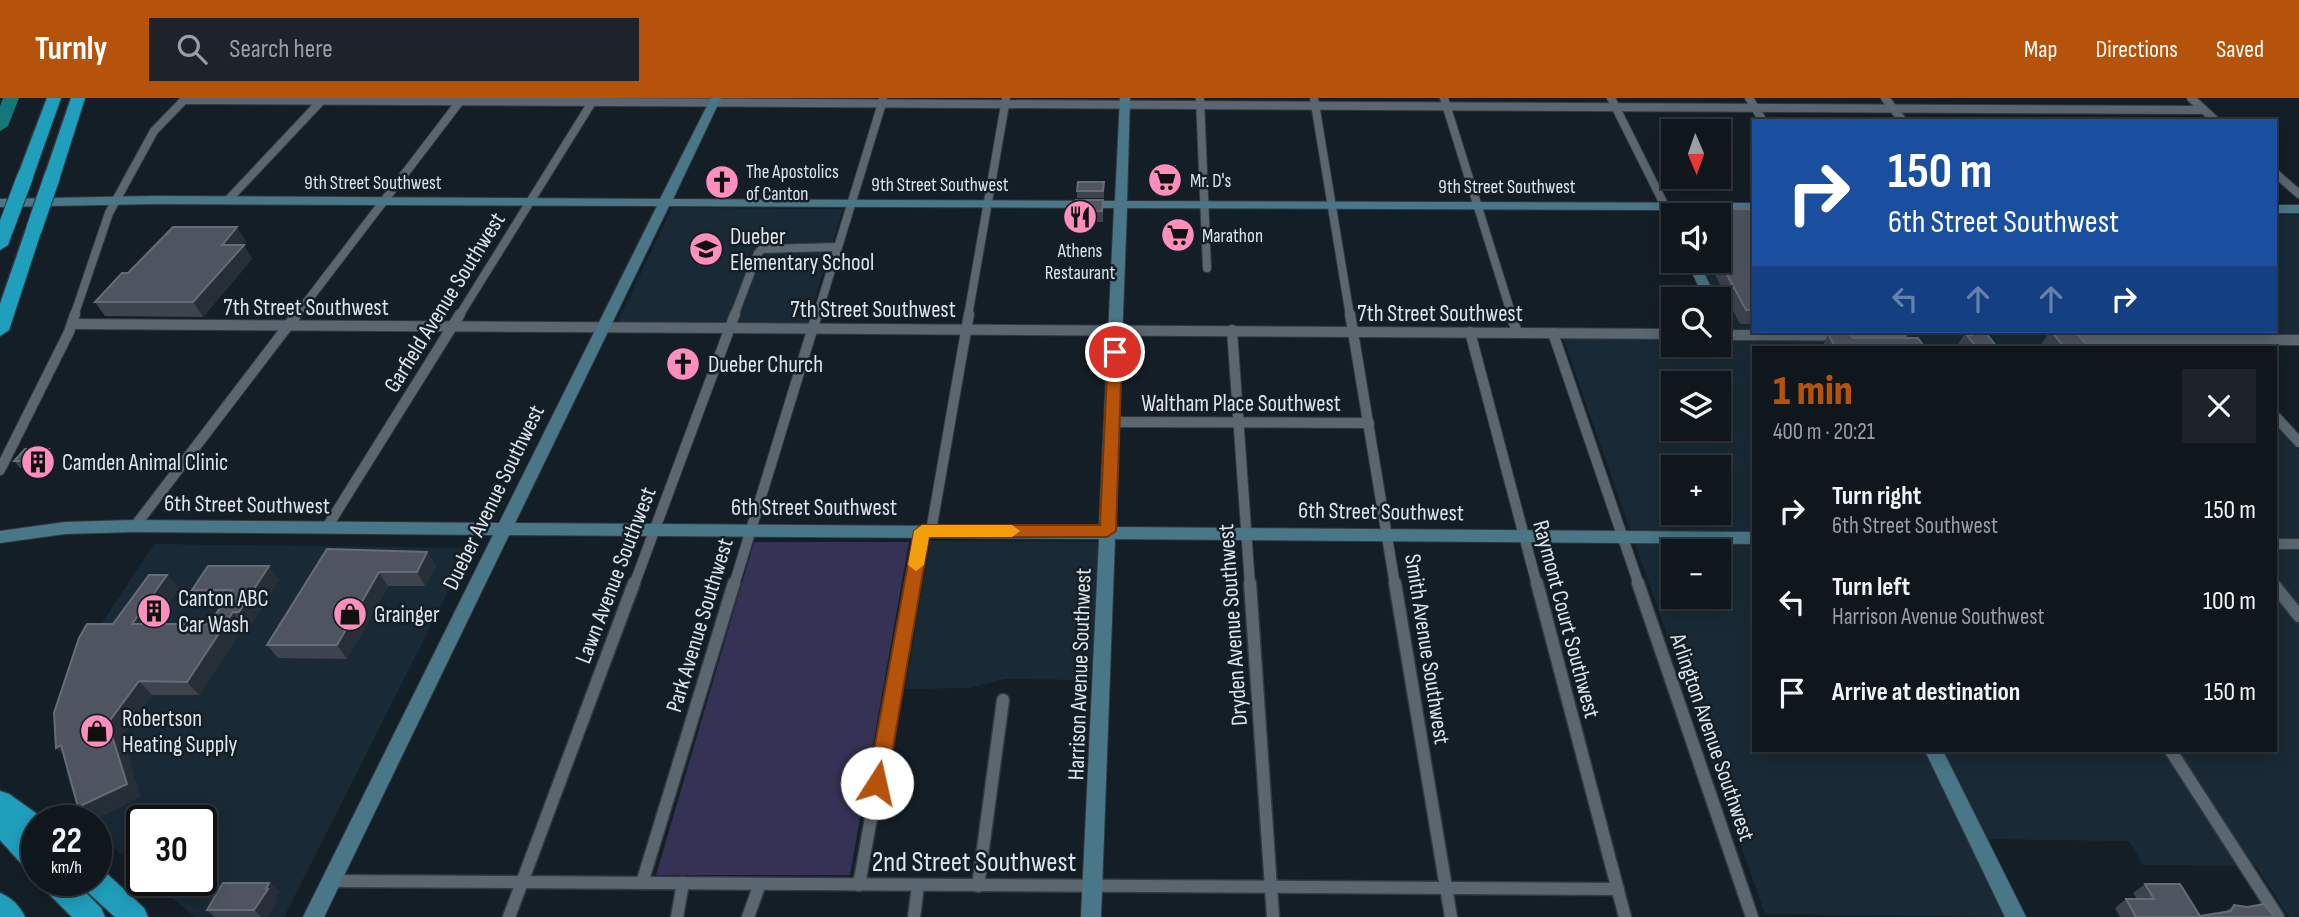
<!DOCTYPE html>
<meta charset="utf-8">
<style>
body{margin:0;font-family:"Sofia Sans Condensed",sans-serif;background:#1d2329;color:#f1f3f6;height:100vh;display:flex;flex-direction:column;font-size:26px;white-space:nowrap}
*{box-sizing:border-box;margin:0}
p{font-size:23px;color:#9b9fa3}
.icon{flex:none;width:38px;height:38px;fill:none;stroke:currentColor;stroke-width:2;stroke-linecap:round;stroke-linejoin:round}
.map{position:relative;flex:1;overflow:hidden}
.sheet{position:absolute;left:1752px;top:248px;width:525px;height:406px;display:flex;flex-direction:column;background:#0f161c;border-radius:0px;box-shadow:0 4px 18px #0003,0 0 0 2px #2f353b}
.sheet>*{flex:none}
.hud{position:absolute;left:1752px;top:21px;width:525px;height:214px;border-radius:0px;box-shadow:0 4px 18px #0003,0 0 0 2px #2f353b;background:#1a4fa0;color:#fff;overflow:hidden}
.needle{width:46px;rotate:178deg}
.buttons{position:absolute;left:1661px;top:21px;display:grid;gap:14px}
.buttons a{display:grid;place-items:center;width:70px;height:70px;border-radius:0px;background:#0f161c;box-shadow:0 4px 18px #0003,0 0 0 2px #2f353b;font-size:35px}
.speed{position:absolute;left:21px;top:707px;display:flex;gap:14px;font-size:35px;font-weight:700;text-align:center}
.speed>*{display:grid;place-content:center;width:91px;height:91px;border-radius:50%;background:#0f161c;box-shadow:0 4px 18px #0003,0 0 0 2px #2f353b;line-height:1}
.speed small{font-size:18px;font-weight:400}
.speed .limit{border:4px solid #111;border-radius:10px;background:#fff;color:#111}
.pin{position:absolute;display:grid;place-items:center;width:60px;height:60px;color:#fff;margin:-30px;border:4px solid #fff;border-radius:50%;box-shadow:0 2px 7px #0007}
.me{position:absolute;width:77px;margin:-38px;rotate:10deg;stroke-linejoin:round;filter:drop-shadow(0 0 5px #0008)}
.turn{display:flex;align-items:center;gap:24px;height:147px;padding:0 21px;font-size:32px}
.turn .icon{width:91px;height:91px;stroke-width:2.5}
.turn b{display:block;font-size:49px;line-height:60px}
.lanes{display:flex;align-items:center;height:66px;padding:0 21px;background:#0003;justify-content:center;gap:35px;direction:ltr}
.lanes .off{opacity:.35}
.round{display:grid;place-items:center;flex:none;width:74px;height:74px;border-radius:0px;background:#1d2329}
.headline{display:flex;align-items:center;justify-content:space-between;height:119px;padding:0 21px}
h1{font-size:42px;font-weight:800;line-height:52px;color:#b45309}
ul{padding:0;list-style:none}
li{display:flex;align-items:center;gap:21px;height:91px;padding:0 21px}
li div{flex:1}
li b{display:block;font-size:26px}
li em{font-style:normal}
header{display:flex;align-items:center;gap:42px;box-sizing:border-box;height:98px;padding:0 35px;background:#b45309;color:#fff}
header strong{font-size:33px}
nav{display:flex;gap:38px;margin-inline-start:auto;font-size:24px}
.search{width:490px;height:63px;background:#1d2329;display:flex;align-items:center;gap:18px;box-sizing:border-box;padding:0 24px;border-radius:0px;color:#9b9fa3;font-size:26px}
.map>svg:first-child{display:block}
</style>
<header>
<strong>Turnly</strong>
<div class="search"><svg class="icon" aria-label="search" viewBox="0 0 24 24"><circle cx="10" cy="10" r="6"/><path d="M15 15l6 6"/></svg>Search here</div>
<nav><a>Map</a><a>Directions</a><a>Saved</a></nav>
</header>
<div class="map">
<svg width="2299" height="819" viewBox="0 0 2299 819">
<rect width="100%" height="100%" fill="#141e26"/>
<!-- built -->
<g fill="#192a36" fill-rule="evenodd">
<path d="M672 110 843 111 807 226 617 225Z"/>
<path d="M1674 114H1753L1754 233H2251L2255 237 2196 238 2207 250H1754V653H2275V325L2299 352V819H2289L2256 768 2143 767 2129 743 1968 741 2005 819 1765 816 1563 240 1673 241V247H1718L1719 242H1738L1699 163H1718V117H1676ZM1673 285H1718V331H1673ZM1673 369H1718V415H1673ZM1673 453H1718V499H1673Z"/>
<path d="M2275 116 2299 117V237H2271L2267 233H2275Z"/>
<path d="M930 443 1098 444 1091 582 1005 581 969 590 905 591Z"/>
<path d="M154 446 470 450 284 819H195L151 782H201V723H142V774L96 735V723H82L66 676 64 602 100 528Z"/>
</g>
<!-- green -->
<path fill="#353255" d="M754 444H909L850 777H656Z"/>
<g fill="none" stroke-linecap="round" stroke-linejoin="round">
<!-- river -->
<path fill="#147778" fill-rule="evenodd" d="M3 0H19L8 28 0 33V8Z"/>
<!-- street-far2 casing -->
<g stroke="#32393f" stroke-width="10">
<g id="street-far2">
<path d="M1314 0 1350 218"/>
<path d="M1444 0 1512 218"/>
<path d="M1611 0 1665 108"/>
<path d="M1749 0 1763 23"/>
<path d="M1885 0 1903 23"/>
<path d="M2191 0 2216 23"/>
<path d="M1200 1 1207 170"/>
<path d="M184 2 2204 12"/>
<path d="M2275 75 2299 96"/>
<path d="M228 102 324 0"/>
<path d="M74 218 109 115 154 33 186 0"/>
<path d="M296 218 461 2"/>
<path d="M459 218 594 1"/>
<path d="M734 218 758 155 762 151 837 149"/>
<path d="M817 218 883 2"/>
<path d="M968 218 1006 1"/>
</g>
</g>
<!-- street-far1 casing -->
<g stroke="#32393f" stroke-width="12">
<g id="street-far1">
<path d="M1350 216 1395 487"/>
<path d="M1511 216 1517 235"/>
<path d="M73 226 1673 236"/>
<path d="M1232 232 1250 487"/>
<path d="M1470 234 1537 487"/>
<path d="M1553 235 1639 487"/>
<path d="M1718 237 1887 238"/>
<path d="M1894 238H1902"/>
<path d="M2077 241 2299 242"/>
<path d="M2275 318 2299 344"/>
<path d="M1112 324 1369 325"/>
<path d="M0 372 69 234 75 216"/>
<path d="M135 428 297 216"/>
<path d="M327 429 460 216"/>
<path d="M931 433 969 216"/>
<path d="M2275 446H2299"/>
<path d="M634 487 735 216"/>
<path d="M734 487 817 216"/>
<path d="M912 487 922 433"/>
</g>
</g>
<!-- street casing -->
<g stroke="#32393f" stroke-width="15">
<g id="street">
<path d="M1250 485 1273 819"/>
<path d="M1395 485 1451 819"/>
<path d="M1537 485 1625 819"/>
<path d="M1638 485 1752 819"/>
<path d="M2275 488 2299 518"/>
<path d="M2171 653 2278 819"/>
<path d="M330 783 1618 791"/>
<path d="M642 785 734 485"/>
<path d="M859 787 913 485"/>
<path d="M978 788 1003 602"/>
<path d="M509 819 634 485"/>
<path d="M677 819 683 785"/>
<path d="M748 819 760 786"/>
<path d="M914 819 918 788"/>
</g>
</g>
<!-- secondary casing -->
<g stroke="#32393f" stroke-width="2">
<g id="secondary">
<path d="M711 0H721L673 101 1115 103 1120 0H1130L1127 103 1754 105V113L1673 112 1676 117H1673V128L1669 127 1661 112 1127 110 1115 429 1754 434V446L1115 441 1101 819H1081L1099 441 509 437 324 819H303L493 437 135 434 65 436 0 445V433L65 424 135 422 499 425 657 108 153 106 0 109V101L153 98 660 101ZM669 108 1114 110 1099 429 515 425Z"/>
<rect x="2275" y="107" width="24" height="8"/>
<path d="M1686 163H1698L1717 201H1705Z"/>
<path d="M1718 213 1723 214 1735 237 1733 240H1723C1718 231 1718 223 1718 213Z"/>
<path d="M1925 653H1943L2026 819H2005Z"/>
</g>
</g>
<!-- highway casing -->
<g stroke="#32393f" stroke-width="3">
<g id="highway">
<path d="M47 0H61L33 79 31 82H19L17 79Z"/>
<path d="M71 0H85L60 79 58 82H46L44 79Z"/>
<path d="M34 126 42 131 9 232 0 238V206L26 131Z"/>
<path d="M5 127 13 132 8 147 0 152V128Z"/>
<path d="M0 693 9 696 47 723H37V742L32 740 37 745V776L28 773 0 742Z"/>
<path d="M96 770 104 773 144 810 148 819H115L84 791 81 782H96Z"/>
<path d="M41 782H73L101 810 105 819H72L44 791Z"/>
<path d="M0 795C12 800 19 807 25 819H0Z"/>
</g>
</g>
<!-- street-far2 -->
<use href="#street-far2" stroke="#5a6670" stroke-width="8"/>
<!-- street-far1 -->
<use href="#street-far1" stroke="#5a6670" stroke-width="10"/>
<!-- street -->
<use href="#street" stroke="#5a6670" stroke-width="12"/>
<!-- secondary -->
<use href="#secondary" fill="#497787" fill-rule="evenodd"/>
<!-- highway -->
<use href="#highway" fill="#209fbd" fill-rule="evenodd"/>
<!-- highway-bridge casing -->
<g stroke="#32393f" stroke-width="18" stroke-linecap="butt">
<g id="highway-bridge">
<path d="M34 131 52 79"/>
<path d="M5 132 25 79"/>
</g>
</g>
<!-- highway-bridge -->
<use href="#highway-bridge" stroke="#209fbd" stroke-width="16"/>
</g>
<!-- wall -->
<g fill="#3e444f">
<path d="M1175 68V89L1156 88V69Z"/>
<path d="M1104 84V100H1077V93Z"/>
<path d="M1693 111H1754V226H1740L1708 163H1718V117H1691Z"/>
<path d="M1075 113H1103V124H1076Z"/>
<path d="M246 143 242 147H244L252 161 203 219 105 218 95 204 128 175Z"/>
<path d="M1966 233H1984L1998 250H1956Z"/>
<path d="M2050 233H2075L2089 250H2039Z"/>
<path d="M1828 236 1853 240 1925 250H1822Z"/>
<path d="M55 358 44 370H20L14 363Z"/>
<path d="M327 451 427 454 436 468 425 488H388L347 561 278 560 267 547Z"/>
<path d="M279 482 250 528H244L199 597H152L122 638 140 699 93 722 78 709 113 526 179 490 154 526H209L223 506H203L192 492Z"/>
<path d="M269 785 279 794 276 799 278 801 267 819H215L207 812Z"/>
<path d="M2145 786 2200 818 2225 814 2234 807 2275 819H2120L2115 810 2126 801H2137L2133 795Z"/>
</g>
<!-- shaded-wall -->
<g fill="#262e37">
<path d="M237 129 246 143 230 160 222 147Z"/>
<path d="M244 147 252 161 203 219 193 204Z"/>
<path d="M49 351 55 358 44 370 38 363Z"/>
<path d="M427 454 436 468 425 488 417 474Z"/>
<path d="M269 468 279 482 250 528 239 514Z"/>
<path d="M379 474 388 488 347 561 337 547Z"/>
<path d="M167 477 179 490 145 540 132 526Z"/>
<path d="M233 514 244 528 199 597 187 584Z"/>
<path d="M139 583 152 597 122 638 140 699 93 722 78 709 108 625Z"/>
<path d="M61 647 70 663 56 650Z"/>
<path d="M269 785 279 794 276 799 278 801 267 819H262L254 812Z"/>
</g>
<!-- building -->
<g fill="#4f5560" stroke="#666c75" stroke-width="2">
<path d="M1175 68V82L1156 81V69Z"/>
<path d="M1078 84H1104L1103 93H1077Z"/>
<path d="M1076 102H1103L1102 113H1075Z"/>
<path d="M1693 111H1754V212H1746L1718 160V117H1696Z"/>
<path d="M173 129H237L222 147H244L193 204H95L122 175H128Z"/>
<path d="M1969 233H1984L1998 250H1977L1967 237H1972Z"/>
<path d="M2051 233H2075L2089 250H2065Z"/>
<path d="M1849 235 1853 240H1918L1925 250H1836L1828 236Z"/>
<path d="M25 351H49L38 363H14Z"/>
<path d="M327 451 427 454 417 474H379L337 547H267Z"/>
<path d="M208 468H269L239 514H233L187 584 139 583 108 625 127 686 78 709 61 647 56 650 54 615 79 540 87 526H113L149 477H167L132 526H209L232 492H192Z"/>
<path d="M223 785H269L266 791H268L254 812H207Z"/>
<path d="M2145 786H2180L2200 818 2231 813 2234 807 2247 809 2264 806 2275 819H2136L2126 801H2154Z"/>
</g>
<!-- route -->
<path fill="#b45309" stroke="#753606" stroke-width="2" d="M1115 250 1122 254 1116 433 1107 439H929L887 685 884 691 877 693 871 691 868 685 914 433 922 427H1100L1108 254Z"/>
<!-- slow -->
<path fill="#f59e0b" d="M922 427H1012L1020 433 1012 439H929L924 467 916 473 908 467 914 433Z"/>
<!-- icons -->
<defs>
<g id="supermarket-disc" transform="scale(1.75)"><circle r="9.5" fill="#fe8ebb" stroke="#141e26"/><path d="M-6-5.5h2.5l.6 2H6L4.5 2H-2.5L-4.4-4H-6ZM-1.5 3.2a1.3 1.3 0 1 0 .1 0ZM3 3.2a1.3 1.3 0 1 0 .1 0Z" fill="#111"/></g>
<g id="church-disc" transform="scale(1.75)"><circle r="9.5" fill="#fe8ebb" stroke="#141e26"/><path d="M-1.2-6h2.4v3.5h3.3v2.4h-3.3V6h-2.4V-.1h-3.3v-2.4h3.3Z" fill="#111"/></g>
<g id="restaurant-disc" transform="scale(1.75)"><circle r="9.5" fill="#fe8ebb" stroke="#141e26"/><path d="M-5-6h1v4h1v-4h1v4h1v-4h1v5L-1.5 .5V6h-2V.5L-5-1ZM5-6V6H3V1.5H1.5Q1.5-4 5-6Z" fill="#111"/></g>
<g id="school-disc" transform="scale(1.75)"><circle r="9.5" fill="#fe8ebb" stroke="#141e26"/><path d="M0-5L7-2L0 1L-7-2ZM-4 1L0 2.5L4 1V4Q0 6-4 4Z" fill="#111"/></g>
<g id="building-disc" transform="scale(1.75)"><circle r="9.5" fill="#fe8ebb" stroke="#141e26"/><path d="M-4-6H4V6H1V3H-1V6H-4ZM-2.5-4.3h1.7v1.8h-1.7ZM.8-4.3h1.7v1.8H.8ZM-2.5-1h1.7V.8h-1.7ZM.8-1h1.7V.8H.8Z" fill="#111"/></g>
<g id="shop-disc" transform="scale(1.75)"><circle r="9.5" fill="#fe8ebb" stroke="#141e26"/><path d="M-5-2.5h2.3a2.7 3.5 0 0 1 5.4 0H5L5.5 6h-11ZM-1.5-2.5h3a1.5 2.3 0 0 0-3 0Z" fill="#111"/></g>
</defs>
<g fill-rule="evenodd">
<use href="#supermarket-disc" x="1165" y="82"/>
<use href="#church-disc" x="722" y="84"/>
<use href="#restaurant-disc" x="1080" y="119"/>
<use href="#supermarket-disc" x="1178" y="137"/>
<use href="#school-disc" x="706" y="151"/>
<use href="#church-disc" x="683" y="266"/>
<use href="#building-disc" x="38" y="364"/>
<use href="#building-disc" x="154" y="513"/>
<use href="#shop-disc" x="350" y="516"/>
<use href="#shop-disc" x="97" y="633"/>
</g>
<g text-anchor="middle" stroke-width="5" stroke-linejoin="round" paint-order="stroke">
<!-- far-poi labels -->
<g font-size="19" fill="#dee5eb" stroke="#141e26" text-anchor="start">
<text x="746" y="80">The Apostolics<tspan x="746" dy="22">of Canton</tspan></text>
<text x="1190" y="89">Mr. D's</text>
<text x="1202" y="144">Marathon</text>
<text x="1080" y="159" text-anchor="middle">Athens<tspan x="1080" dy="22">Restaurant</tspan></text>
</g>
<!-- far-street labels -->
<g font-size="19" fill="#dee5eb" stroke="#141e26">
<text x="373" y="91">9th Street Southwest</text>
<text x="940" y="93">9th Street Southwest</text>
<text x="1507" y="95">9th Street Southwest</text>
</g>
<!-- poi labels -->
<g font-size="23" fill="#dee5eb" stroke="#141e26" text-anchor="start">
<text x="730" y="146">Dueber<tspan x="730" dy="26">Elementary School</tspan></text>
<text x="708" y="274">Dueber Church</text>
<text x="62" y="372">Camden Animal Clinic</text>
<text x="178" y="508">Canton ABC<tspan x="178" dy="26">Car Wash</tspan></text>
<text x="374" y="524">Grainger</text>
<text x="122" y="628">Robertson<tspan x="122" dy="26">Heating Supply</tspan></text>
</g>
<!-- street labels -->
<g font-size="23" fill="#dee5eb" stroke="#141e26">
<text transform="translate(444 204) rotate(-58)" y="8">Garfield Avenue Southwest</text>
<text x="306" y="217">7th Street Southwest</text>
<text x="873" y="219">7th Street Southwest</text>
<text x="1440" y="223">7th Street Southwest</text>
<text x="1241" y="313">Waltham Place Southwest</text>
<text transform="translate(493 399) rotate(-64)" y="8">Dueber Avenue Southwest</text>
<text transform="translate(247 406) rotate(1)" y="8">6th Street Southwest</text>
<text x="814" y="417">6th Street Southwest</text>
<text transform="translate(1381 413) rotate(1)" y="8">6th Street Southwest</text>
<text transform="translate(615 477) rotate(-69)" y="8">Lawn Avenue Southwest</text>
<text transform="translate(1567 521) rotate(75)" y="8">Raymont Court Southwest</text>
<text transform="translate(699 527) rotate(-73)" y="8">Park Avenue Southwest</text>
<text transform="translate(1232 527) rotate(-94)" y="8">Dryden Avenue Southwest</text>
<text transform="translate(1428 551) rotate(81)" y="8">Smith Avenue Southwest</text>
<text transform="translate(1079 576) rotate(-88)" y="8">Harrison Avenue Southwest</text>
<text transform="translate(1713 639) rotate(71)" y="8">Arlington Avenue Southwest</text>
</g>
<!-- near-street labels -->
<g font-size="28" fill="#dee5eb" stroke="#141e26">
<text x="974" y="773">2nd Street Southwest</text>
</g>
</g>
</svg>
<div class="buttons">
<a><svg class="needle" viewBox="-14 -14 28 28"><path d="M0-13l5 13h-10z" fill="#e53935"/><path d="M0 13l5-13h-10z" fill="#9b9fa3"/></svg></a>
<a><svg class="icon" aria-label="sound" viewBox="0 0 24 24"><path d="M4 9h4l5-4v14l-5-4H4zM17 9q2 3 0 6"/></svg></a>
<a><svg class="icon" aria-label="search" viewBox="0 0 24 24"><circle cx="10" cy="10" r="6"/><path d="M15 15l6 6"/></svg></a>
<a><svg class="icon" aria-label="layers" viewBox="0 0 24 24"><path d="M12 4l9 5-9 5-9-5zM3 14l9 5 9-5"/></svg></a>
<a>+</a>
<a>−</a>
</div>
<div class="speed"><div>22<small>km/h</small></div><div class="limit">30</div></div>
<div class="pin" style="left:1115px;top:254px;background:#d93025"><svg class="icon" aria-label="arrive" viewBox="0 0 24 24"><path d="M6 21V4h12l-3 4 3 4H6"/></svg></div>
<svg class="me" style="left:877px;top:685px" viewBox="-20 -20 40 40"><circle r="19" fill="#fff"/><path d="M0-13L10 11 0 6-10 11z" fill="#b45309"/></svg>
<div class="hud">
<div class="turn"><svg class="icon" aria-label="right" viewBox="0 0 24 24"><path d="M7 20v-9h11M14 6l5 5-5 5"/></svg><div><b>150 m</b>6th Street Southwest</div></div>
<div class="lanes"><svg class="icon off" aria-label="left" viewBox="0 0 24 24"><path d="M17 20v-9H6M10 6l-5 5 5 5"/></svg><svg class="icon off" aria-label="ahead" viewBox="0 0 24 24"><path d="M12 20V5M6 11l6-6 6 6"/></svg><svg class="icon off" aria-label="ahead" viewBox="0 0 24 24"><path d="M12 20V5M6 11l6-6 6 6"/></svg><svg class="icon" aria-label="right" viewBox="0 0 24 24"><path d="M7 20v-9h11M14 6l5 5-5 5"/></svg></div>
</div>
<section class="sheet">
<div class="headline"><div><h1>1 min</h1><p>400 m · 20:21</p></div><a class="round"><svg class="icon" aria-label="close" viewBox="0 0 24 24"><path d="M6 6l12 12M18 6L6 18"/></svg></a></div>
<ul>
<li><svg class="icon" aria-label="right" viewBox="0 0 24 24"><path d="M7 20v-9h11M14 6l5 5-5 5"/></svg><div><b>Turn right</b><p>6th Street Southwest</p></div><em>150 m</em></li>
<li><svg class="icon" aria-label="left" viewBox="0 0 24 24"><path d="M17 20v-9H6M10 6l-5 5 5 5"/></svg><div><b>Turn left</b><p>Harrison Avenue Southwest</p></div><em>100 m</em></li>
<li><svg class="icon" aria-label="arrive" viewBox="0 0 24 24"><path d="M6 21V4h12l-3 4 3 4H6"/></svg><div><b>Arrive at destination</b></div><em>150 m</em></li>
</ul>
</section>
</div>
